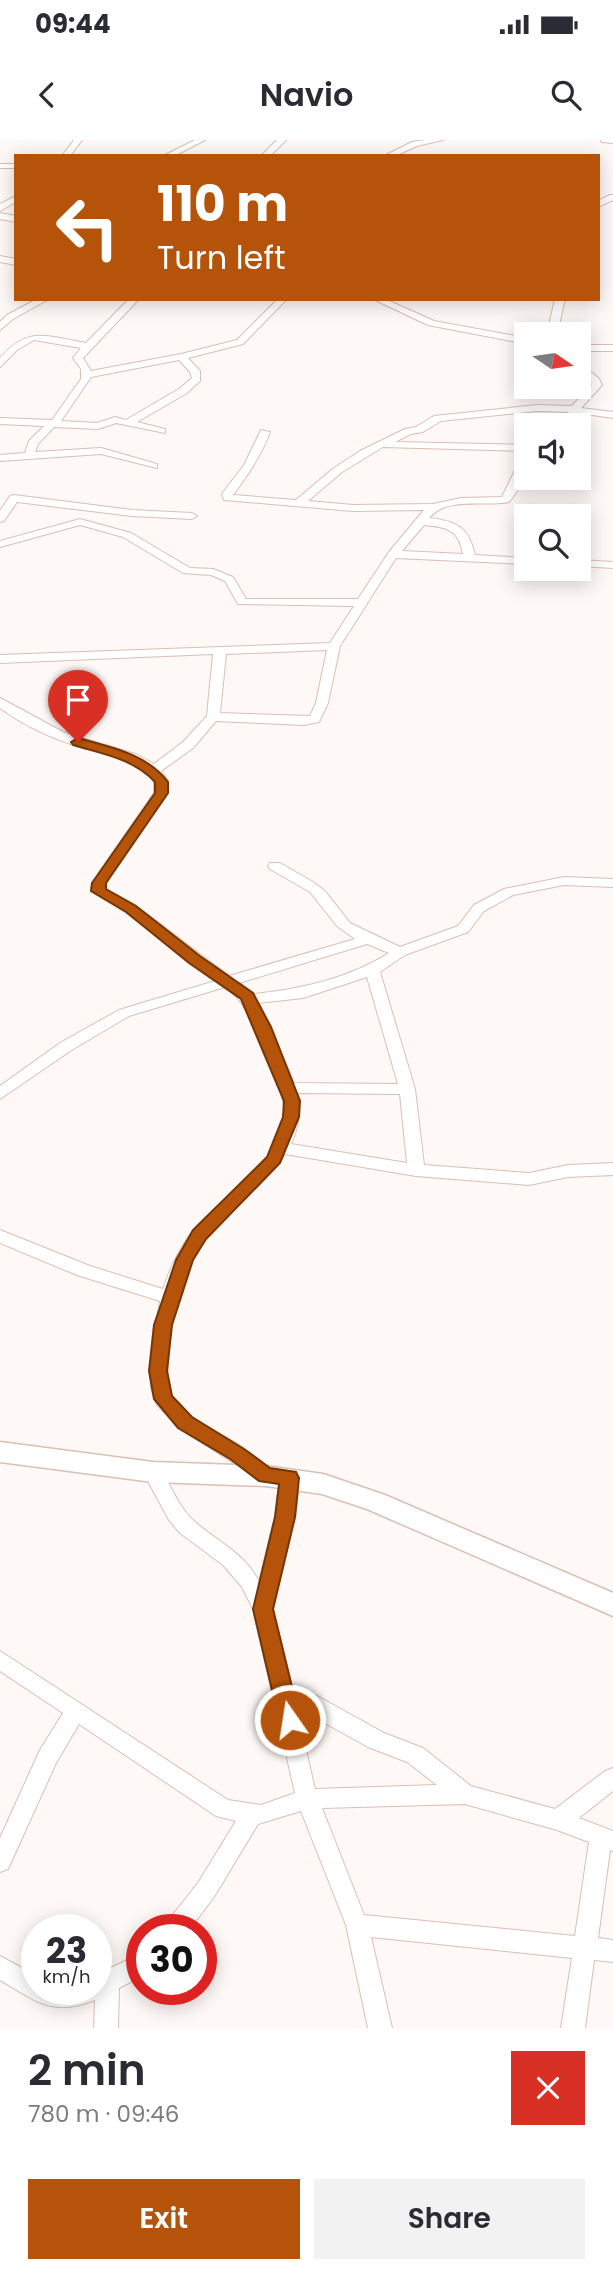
<!DOCTYPE html>
<meta charset="utf-8">
<style>
body{margin:0;font-family:Poppins,sans-serif;background:#f2f2f3;color:#2b2b33;height:100vh;display:flex;flex-direction:column;font-size:26px;white-space:nowrap}
*{box-sizing:border-box;margin:0}
p{font-size:23px;color:#7c7c81}
.icon{flex:none;width:38px;height:38px;fill:none;stroke:currentColor;stroke-width:2;stroke-linecap:round;stroke-linejoin:round}
.map{position:relative;height:1888px;overflow:hidden}
.drawer{display:flex;flex-direction:column;background:#fff;flex:1}
.drawer>*{flex:none}
.guide{position:absolute;left:14px;top:14px;width:586px;height:147px;border-radius:0px;box-shadow:0 4px 18px #0003;background:#b45309;color:#fff;overflow:hidden}
.needle{width:46px;rotate:103deg}
.fabs{position:absolute;left:514px;top:182px;display:grid;gap:14px}
.fabs a{display:grid;place-items:center;width:77px;height:77px;border-radius:0px;background:#fff;box-shadow:0 4px 18px #0003;font-size:35px}
.speed{position:absolute;left:21px;top:1774px;display:flex;gap:14px;font-size:35px;font-weight:700;text-align:center}
.speed>*{display:grid;place-content:center;width:91px;height:91px;border-radius:50%;background:#fff;box-shadow:0 4px 18px #0003;line-height:1}
.speed small{font-size:18px;font-weight:400}
.speed .limit{border:10px solid #d22;background:#fff;color:#111}
.pin{position:absolute;display:grid;place-items:center;width:60px;height:60px;color:#fff;margin:-72px -30px;border-radius:50% 50% 50% 0;rotate:-45deg;box-shadow:0 0 7px #0007}
.pin .icon{rotate:45deg}
.me{position:absolute;width:77px;margin:-38px;rotate:347deg;stroke-linejoin:round;filter:drop-shadow(0 0 5px #0008)}
.turn{display:flex;align-items:center;gap:24px;height:147px;padding:0 28px;font-size:32px}
.turn .icon{width:91px;height:91px;stroke-width:2.5}
.turn b{display:block;font-size:49px;line-height:60px}
.round{display:grid;place-items:center;flex:none;width:74px;height:74px;border-radius:0px;background:#f2f2f3}
.overview{display:flex;align-items:center;justify-content:space-between;height:119px;padding:0 28px}
h1{font-size:42px;font-weight:600;line-height:52px}
.button{display:flex;gap:14px;margin-top:auto;padding:14px 28px}
.button a{flex:1;height:80px;border-radius:0px;background:#b45309;color:#fff;font-size:28px;font-weight:600;line-height:80px;text-align:center}
.button a+a{background:#f2f2f3;color:#2b2b33}
.status{display:flex;justify-content:space-between;align-items:center;height:49px;padding:0 35px;background:#fff;direction:ltr}
.status svg{height:19px;fill:currentColor}
header{display:flex;justify-content:space-between;align-items:center;height:91px;padding:0 28px;background:#fff;font-size:32px;font-weight:600}
.map>svg:first-child{display:block}
</style>
<div class="status"><b>09:44</b><svg viewBox="0 0 49 12"><path d="M0 12V9h3v3zM5 12V6h3v6zM10 12V3h3v9zM15 12V0h3v12zM26 1h20v11H26zM47 4h2v5h-2z"/></svg></div>
<header><svg class="icon" aria-label="back" viewBox="0 0 24 24"><path d="M15 5l-7 7 7 7"/></svg>Navio<svg class="icon" aria-label="search" viewBox="0 0 24 24"><circle cx="10" cy="10" r="6"/><path d="M15 15l6 6"/></svg></header>
<div class="map">
<svg width="613" height="1888" viewBox="0 0 613 1888">
<rect width="100%" height="100%" fill="#fef8f6"/>
<g fill="none" stroke-linecap="round" stroke-linejoin="round">
<!-- minor casing -->
<g stroke="#dbbfb2" stroke-width="2">
<g id="minor">
<path d="M74 0H82L70 16H62Z"/>
<path d="M195 0H205L174 16H163Z"/>
<path d="M277 0H286L270 16H261Z"/>
<path d="M425 0H443L417 6 395 16H384L412 2Z"/>
<path d="M601 0H613V3L602 2Z"/>
<rect x="0" y="24" width="16" height="4"/>
<path d="M610 55H613V60L598 67V61Z"/>
<path d="M16 56V62L0 71V64Z"/>
<path d="M0 73 16 76V82L0 79Z"/>
<path d="M0 116 16 119V125L0 122Z"/>
<path d="M37 159H49L13 179 0 190V182L7 175Z"/>
<path d="M129 159H139L83 218 91 231 181 214 237 200 278 159H287L243 204 188 218 200 231V241L187 253 137 282 165 289V293L116 283 98 289 54 287 38 304 35 312 101 308 157 324V328L101 314 0 321V315L25 313 29 301 44 286 0 284V278L52 280 81 239V229L73 218 81 208 34 200 17 210 0 227V218C29 185 47 197 86 203ZM179 220 190 232 192 238 179 249 126 280 115 277 97 283 61 281 91 237Z"/>
<path d="M373 159H385L434 181 527 198V204L428 185Z"/>
<path d="M555 159H565L557 194H547Z"/>
<rect x="579" y="205" width="34" height="6"/>
<path d="M579 221 599 239 602 245 581 268 613 272V278L578 273 558 285H545L569 272 537 271 441 281 423 292 411 294 395 302 527 305V311L383 307 342 332 308 361 353 365 433 364 461 358 502 357 518 324 527 316C527 332 520 350 509 362 483 367 448 356 429 378 456 381 469 387 475 415L527 418V424L396 418 340 506 328 563 319 582 304 585 216 581 193 608 161 631 168 641V653L106 743 105 749 136 766 229 836 355 799 337 786 310 752 270 729 268 726 270 723H280L313 742 325 751 350 783 400 807 458 786 474 765 504 749 564 737 613 739V747L564 745 513 755 484 771 468 792 405 815 380 832 415 949 424 1025 529 1033 568 1025 613 1023V1035L568 1037 529 1045 416 1036 285 1014C262 1047 229 1069 205 1100 181 1131 171 1173 169 1211 167 1228 165 1249 176 1263 191 1281 214 1290 234 1302 248 1310 260 1321 273 1331L276 1336 273 1341 266 1344 181 1289 157 1265 151 1248 150 1227 160 1161 77 1135 0 1103V1090L90 1126 163 1149C170 1128 179 1109 192 1092 222 1055 284 1024 284 970 284 951 273 932 265 915 254 888 249 864 225 847L129 876 70 911 0 959V946L60 903 119 870 215 841 126 772 91 751 92 743 154 653V639C133 616 102 615 74 605 48 597 22 584 0 568V558L63 592 138 615 154 624 183 602 207 576 213 514 0 523V515L330 503 354 466 238 464 225 441 211 435 183 433 123 397 80 385 0 407V401L80 379 131 393 190 428 213 429 233 437 246 459H358L389 412 424 370 353 371 224 360 222 354 244 325 261 290 270 292C261 316 248 335 233 355L296 360 334 328 360 311 405 289 416 287 434 276 537 265 572 266 592 244 579 230ZM424 385C447 387 459 390 463 414L402 411ZM327 510 316 563 310 576 220 573 226 514ZM367 804 389 813C347 839 301 849 253 854L239 843ZM367 837 398 944 294 943 258 863 303 858ZM297 953 400 954 407 1023 291 1004C299 987 300 972 297 953Z"/>
<path d="M14 355 132 370 192 373 197 376 192 379 132 376 17 362 4 381 0 382V371L10 356Z"/>
<path d="M579 420 613 422V428L579 426Z"/>
<path d="M153 1324 160 1327C170 1345 179 1368 195 1382 218 1402 246 1414 259 1442L275 1377 280 1337 283 1332 290 1329 297 1332 300 1337 295 1377 273 1469 292 1547 319 1557 384 1593 423 1608 471 1646 555 1669 605 1631 613 1628V1651L579 1678 613 1691V1711L610 1710 598 1798 613 1800V1822L594 1820 585 1888H561L572 1818 371 1797 392 1888H368L346 1785 301 1671 258 1684 214 1757 189 1790H164L167 1782 198 1743 236 1681 216 1676 79 1584 56 1623 8 1729 0 1732V1698L40 1610 63 1573 0 1531V1511L228 1660 261 1665 295 1653 253 1469 242 1447 223 1425 180 1393 169 1380 143 1332 146 1327ZM296 1567 368 1607 407 1622 437 1645 315 1649ZM465 1664 557 1690 589 1702 575 1796 364 1775 322 1668Z"/>
<path d="M142 1813V1836L119 1848 118 1888H94L95 1860C52 1877 36 1861 0 1840V1816L37 1836V1850H96V1835Z"/>
</g>
</g>
<!-- tertiary casing -->
<g stroke="#dbbfb2" stroke-width="3">
<path id="tertiary" d="M0 1302 153 1322 266 1326 323 1334 385 1355 613 1453V1476L367 1369 322 1354 266 1346 153 1342 0 1322Z"/>
</g>
<!-- minor -->
<use href="#minor" fill="#fff" fill-rule="evenodd"/>
<!-- tertiary -->
<use href="#tertiary" fill="#fff" fill-rule="evenodd"/>
</g>
<!-- route -->
<path fill="#b45309" stroke="#753606" stroke-width="2" d="M78 598C111 607 147 614 168 642V653L106 743V749L136 766 200 816 253 853 271 887 300 961 299 977 280 1023 206 1099 193 1120 172 1185 167 1231 172 1256 192 1277 244 1309 270 1328 296 1332 299 1338 295 1377 273 1469 300 1580 297 1587 290 1589 282 1587 279 1580 253 1469 275 1377 279 1344 259 1341 230 1319 178 1288 154 1259 149 1231 154 1185 176 1120 193 1090 267 1017 283 977 284 961 241 859 189 823 126 772 91 751 92 743 155 653V642C134 619 103 614 73 605L71 602Z"/>
</svg>
<div class="fabs">
<a><svg class="needle" viewBox="-14 -14 28 28"><path d="M0-13l5 13h-10z" fill="#e53935"/><path d="M0 13l5-13h-10z" fill="#7c7c81"/></svg></a>
<a><svg class="icon" aria-label="sound" viewBox="0 0 24 24"><path d="M4 9h4l5-4v14l-5-4H4zM17 9q2 3 0 6"/></svg></a>
<a><svg class="icon" aria-label="search" viewBox="0 0 24 24"><circle cx="10" cy="10" r="6"/><path d="M15 15l6 6"/></svg></a>
</div>
<div class="speed"><div>23<small>km/h</small></div><div class="limit">30</div></div>
<div class="pin" style="left:78px;top:602px;background:#d93025"><svg class="icon" aria-label="arrive" viewBox="0 0 24 24"><path d="M6 21V4h12l-3 4 3 4H6"/></svg></div>
<svg class="me" style="left:290px;top:1580px" viewBox="-20 -20 40 40"><circle r="17" fill="#b45309" stroke="#fff" stroke-width="3"/><path d="M0-11L8 9 0 5-8 9z" fill="#fff"/></svg>
<div class="guide">
<div class="turn"><svg class="icon" aria-label="left" viewBox="0 0 24 24"><path d="M17 20v-9H6M10 6l-5 5 5 5"/></svg><div><b>110 m</b>Turn left</div></div>
</div>
</div>
<section class="drawer">
<div class="overview"><div><h1>2 min</h1><p>780 m · 09:46</p></div><a class="round" style="background:#d93025;color:#fff"><svg class="icon" aria-label="close" viewBox="0 0 24 24"><path d="M6 6l12 12M18 6L6 18"/></svg></a></div>
<div class="button"><a>Exit</a><a>Share</a></div>
</section>
